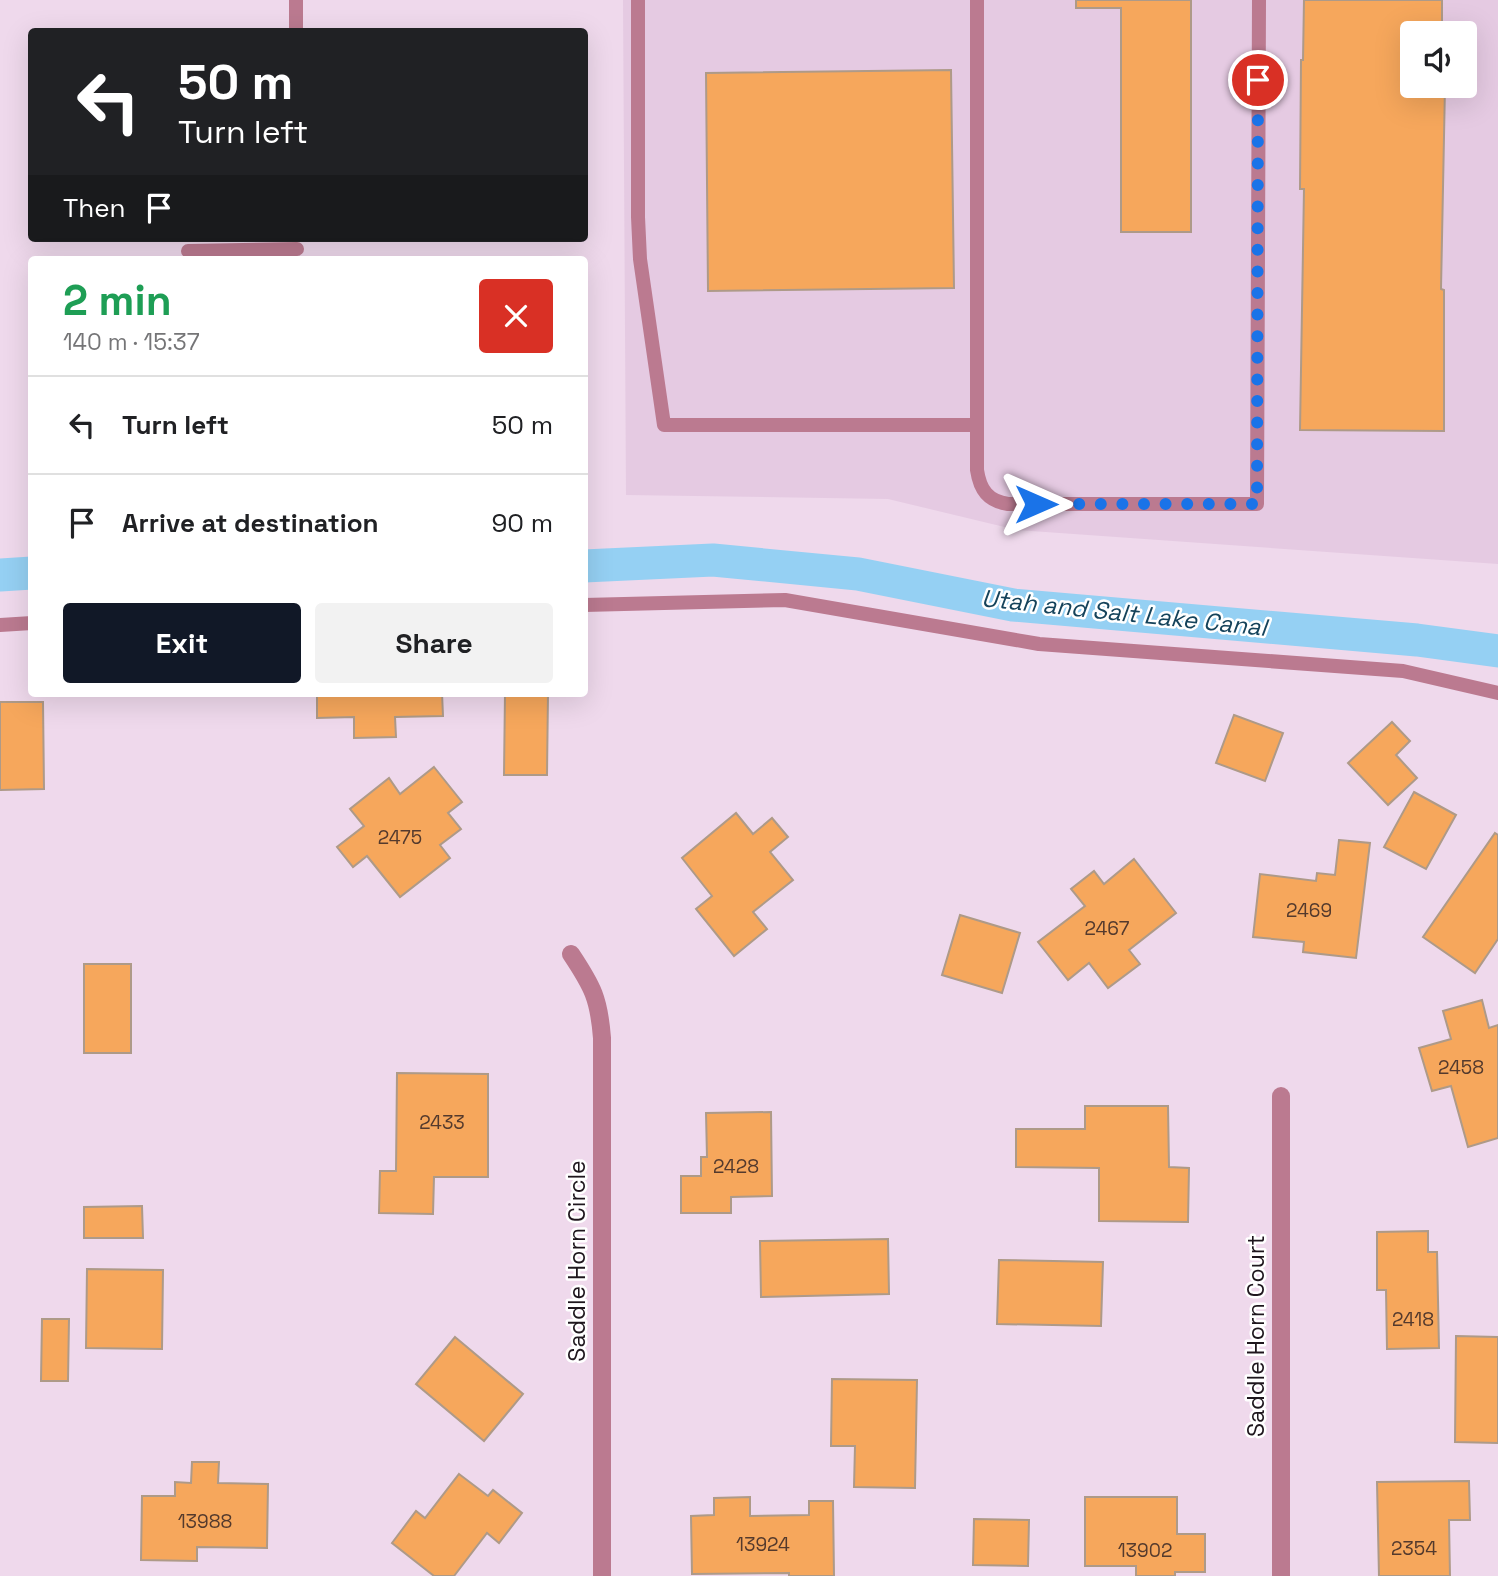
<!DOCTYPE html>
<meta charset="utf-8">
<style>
body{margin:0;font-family:"Space Grotesk",sans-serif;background:#f2f2f2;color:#202124;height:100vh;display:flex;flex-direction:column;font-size:26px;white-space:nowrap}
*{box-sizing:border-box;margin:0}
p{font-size:23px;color:#757577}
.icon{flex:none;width:38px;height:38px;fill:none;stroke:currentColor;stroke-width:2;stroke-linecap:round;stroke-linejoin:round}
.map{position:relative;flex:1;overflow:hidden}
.sheet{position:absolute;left:28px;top:256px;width:560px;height:441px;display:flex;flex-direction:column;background:#fff;border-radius:7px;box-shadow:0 7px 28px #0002}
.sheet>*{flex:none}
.guide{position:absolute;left:28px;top:28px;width:560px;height:214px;border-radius:7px;box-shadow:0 7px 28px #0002;background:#202124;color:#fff;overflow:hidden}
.fabs{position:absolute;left:1400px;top:21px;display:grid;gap:14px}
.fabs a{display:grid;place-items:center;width:77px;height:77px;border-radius:7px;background:#fff;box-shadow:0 7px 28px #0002;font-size:35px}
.pin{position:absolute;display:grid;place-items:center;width:60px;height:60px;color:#fff;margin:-30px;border:4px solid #fff;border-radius:50%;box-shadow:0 2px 7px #0007}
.me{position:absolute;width:77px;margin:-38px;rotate:90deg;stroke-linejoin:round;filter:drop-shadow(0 0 5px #0008)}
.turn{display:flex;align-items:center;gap:24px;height:147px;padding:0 35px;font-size:32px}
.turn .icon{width:91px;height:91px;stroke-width:2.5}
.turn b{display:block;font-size:49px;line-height:60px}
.then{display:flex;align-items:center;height:66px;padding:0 35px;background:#0003;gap:14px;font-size:26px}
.round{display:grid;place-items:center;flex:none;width:74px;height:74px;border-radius:7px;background:#f2f2f2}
.headline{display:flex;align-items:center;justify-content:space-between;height:119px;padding:0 35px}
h1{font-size:42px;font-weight:700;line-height:52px;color:#1e9e55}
.button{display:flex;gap:14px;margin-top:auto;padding:14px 35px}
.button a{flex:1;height:80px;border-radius:7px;background:#111827;color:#fff;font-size:28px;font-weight:700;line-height:80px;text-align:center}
.button a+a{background:#f2f2f2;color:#202124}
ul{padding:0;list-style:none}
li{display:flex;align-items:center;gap:21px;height:98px;padding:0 35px;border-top:2px solid #e0e0e0}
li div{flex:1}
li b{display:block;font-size:26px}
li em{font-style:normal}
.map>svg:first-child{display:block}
</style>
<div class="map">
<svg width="1498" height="1576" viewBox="0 0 1498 1576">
<rect width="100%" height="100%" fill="#efd9ec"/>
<!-- built -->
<path fill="#e5cae2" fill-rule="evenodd" d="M623 0H1498V564L1017 530 888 499 626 495ZM1412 33H1465V86H1412Z"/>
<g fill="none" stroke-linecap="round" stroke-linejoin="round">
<!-- canal -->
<g stroke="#95d0f3" stroke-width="33">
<path d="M584 566 713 560 858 574 1013 605 1417 640 1498 651"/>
<path d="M0 575 32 573"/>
</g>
</g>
<!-- building -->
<g fill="#f6a75c" stroke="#ae9a88" stroke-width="2">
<path d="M1076 0H1191V232H1121V8H1076Z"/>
<path d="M1304 0H1442V33H1412V86H1445L1441 289 1444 290V431L1300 430 1304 189H1300L1301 60H1303Z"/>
<path d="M951 70 954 288 708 291 706 73Z"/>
<path d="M317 693H442L443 716 395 717 396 737 354 738V717L317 718Z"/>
<path d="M505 693H548L547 775H504Z"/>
<path d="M0 702H43L44 789 0 790Z"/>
<path d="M1234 715 1283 733 1265 781 1216 763Z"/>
<path d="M1392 722 1410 741 1396 755 1417 778 1388 805 1348 763Z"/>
<path d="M434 767 462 802 448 813 461 829 440 845 450 858 400 897 367 856 353 867 337 847 364 826 350 809 389 778 400 794Z"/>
<path d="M1414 792 1456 815 1426 869 1384 847Z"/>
<path d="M736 813 753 834 772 818 788 837 770 852 793 880 753 912 767 929 734 956 696 909 712 896 682 858Z"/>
<path d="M1495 833 1498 835V939L1475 973 1423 937Z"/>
<path d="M1339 840 1370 843 1356 958 1303 952 1304 942 1253 937 1260 874 1316 881 1317 873 1335 875Z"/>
<path d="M1134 859 1176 913 1129 950 1140 964 1108 988 1089 963 1068 980 1038 942 1085 906 1071 889 1094 871 1104 884Z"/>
<path d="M960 915 1020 933 1002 993 942 975Z"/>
<rect x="84" y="964" width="47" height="89"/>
<path d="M1482 1000 1489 1028 1498 1025V1138L1468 1147 1451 1086 1432 1091 1419 1048 1451 1039 1443 1011Z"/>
<path d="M397 1073 488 1074V1177H434L433 1214 379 1213 380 1171H396Z"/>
<path d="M1085 1106H1168L1169 1167 1189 1168 1188 1222 1099 1221V1168L1016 1167V1129H1085Z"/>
<path d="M771 1112 772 1196 731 1197V1213H681V1176H701V1157H707L706 1113Z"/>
<path d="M142 1206 143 1238H84V1207Z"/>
<path d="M1428 1231V1252H1437L1439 1348 1387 1349 1386 1290H1377V1232Z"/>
<path d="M888 1239 889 1294 761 1297 760 1241Z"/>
<path d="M999 1260 1103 1262 1101 1326 997 1324Z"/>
<path d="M87 1269 163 1270 162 1349 86 1348Z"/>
<path d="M42 1319H69L68 1381H41Z"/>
<path d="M1456 1336 1498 1337V1443L1455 1442Z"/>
<path d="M455 1337 523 1394 484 1441 416 1384Z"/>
<path d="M832 1379 917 1380 915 1488 854 1487 855 1446H831Z"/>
<path d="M192 1462H219L218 1483 268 1484 267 1548 197 1547V1561L141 1560 142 1496H175V1482L191 1483Z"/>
<path d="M459 1474 488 1496 493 1490 522 1513 499 1543 487 1533 454 1576H434L392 1543 416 1511 425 1518Z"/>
<path d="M1469 1481 1470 1520H1449L1450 1576H1379L1377 1482Z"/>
<path d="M750 1497V1516L809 1515V1501H833L834 1576H789V1573L692 1574 691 1516 714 1515V1498Z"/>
<path d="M1085 1497H1177V1534H1205V1572H1175V1576H1136V1566H1085Z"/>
<path d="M974 1519 1029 1520 1028 1566 973 1565Z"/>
</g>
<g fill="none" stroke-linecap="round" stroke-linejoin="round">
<!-- service -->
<g stroke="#bb7a90" stroke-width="14">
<path d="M296 0V32"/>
<path d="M638 0V217L640 259 664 425H977"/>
<path d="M977 0V470C980 490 988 501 1008 504H1257L1259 0"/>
<path d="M188 251 297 249"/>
<path d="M584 605 785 600 1039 644 1403 671 1498 693"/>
<path d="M0 625 32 623"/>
</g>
<!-- minor -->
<g stroke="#bb7a90" stroke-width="18">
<path d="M571 954C593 987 599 999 602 1038V1576"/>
<path d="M1281 1576V1096"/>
</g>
</g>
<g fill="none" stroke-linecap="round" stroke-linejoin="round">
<!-- route -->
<path stroke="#1a73e8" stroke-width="12" stroke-dasharray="0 21.6" d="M1036 504H1257L1258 80"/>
</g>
<g text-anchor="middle" stroke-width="5" stroke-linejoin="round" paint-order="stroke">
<!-- number labels -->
<g font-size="19" fill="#543a2d">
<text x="400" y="844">2475</text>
<text x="1309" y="917">2469</text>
<text x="1107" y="935">2467</text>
<text x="1461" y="1074">2458</text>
<text x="442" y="1129">2433</text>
<text x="736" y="1173">2428</text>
<text x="1413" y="1326">2418</text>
<text x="205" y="1528">13988</text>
<text x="763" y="1551">13924</text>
<text x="1414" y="1555">2354</text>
<text x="1145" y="1557">13902</text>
</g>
<!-- street labels -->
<g font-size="23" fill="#1e161d" stroke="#fff">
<text transform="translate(577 1261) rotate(-90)" y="8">Saddle Horn Circle</text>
<text transform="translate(1256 1336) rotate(-90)" y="8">Saddle Horn Court</text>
</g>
<!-- water labels -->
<g font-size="24" font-style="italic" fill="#15435b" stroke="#fff">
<text transform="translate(1124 613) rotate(6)" y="8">Utah and Salt Lake Canal</text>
</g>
</g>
</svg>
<div class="fabs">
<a><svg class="icon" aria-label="sound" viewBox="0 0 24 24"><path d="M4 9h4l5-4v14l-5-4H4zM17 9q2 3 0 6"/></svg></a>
</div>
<div class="pin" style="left:1258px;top:80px;background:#d93025"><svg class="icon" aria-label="arrive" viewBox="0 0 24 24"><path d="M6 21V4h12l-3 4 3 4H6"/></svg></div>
<svg class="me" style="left:1036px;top:504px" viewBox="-20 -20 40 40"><path d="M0-17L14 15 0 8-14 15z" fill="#1a73e8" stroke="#fff" stroke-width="4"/></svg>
<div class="guide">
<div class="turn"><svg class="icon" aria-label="left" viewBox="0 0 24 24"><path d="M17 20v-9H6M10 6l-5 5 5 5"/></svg><div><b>50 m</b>Turn left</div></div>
<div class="then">Then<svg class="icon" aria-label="arrive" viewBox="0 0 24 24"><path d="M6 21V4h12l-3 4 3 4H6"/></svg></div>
</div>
<section class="sheet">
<div class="headline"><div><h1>2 min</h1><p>140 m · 15:37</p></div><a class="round" style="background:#d93025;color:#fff"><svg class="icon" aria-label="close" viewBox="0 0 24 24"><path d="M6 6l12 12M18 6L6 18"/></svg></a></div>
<ul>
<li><svg class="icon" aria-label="left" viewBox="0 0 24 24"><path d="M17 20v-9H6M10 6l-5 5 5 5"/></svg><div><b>Turn left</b></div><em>50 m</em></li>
<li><svg class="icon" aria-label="arrive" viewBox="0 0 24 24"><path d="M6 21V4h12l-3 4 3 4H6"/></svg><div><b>Arrive at destination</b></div><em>90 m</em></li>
</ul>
<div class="button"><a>Exit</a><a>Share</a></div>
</section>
</div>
